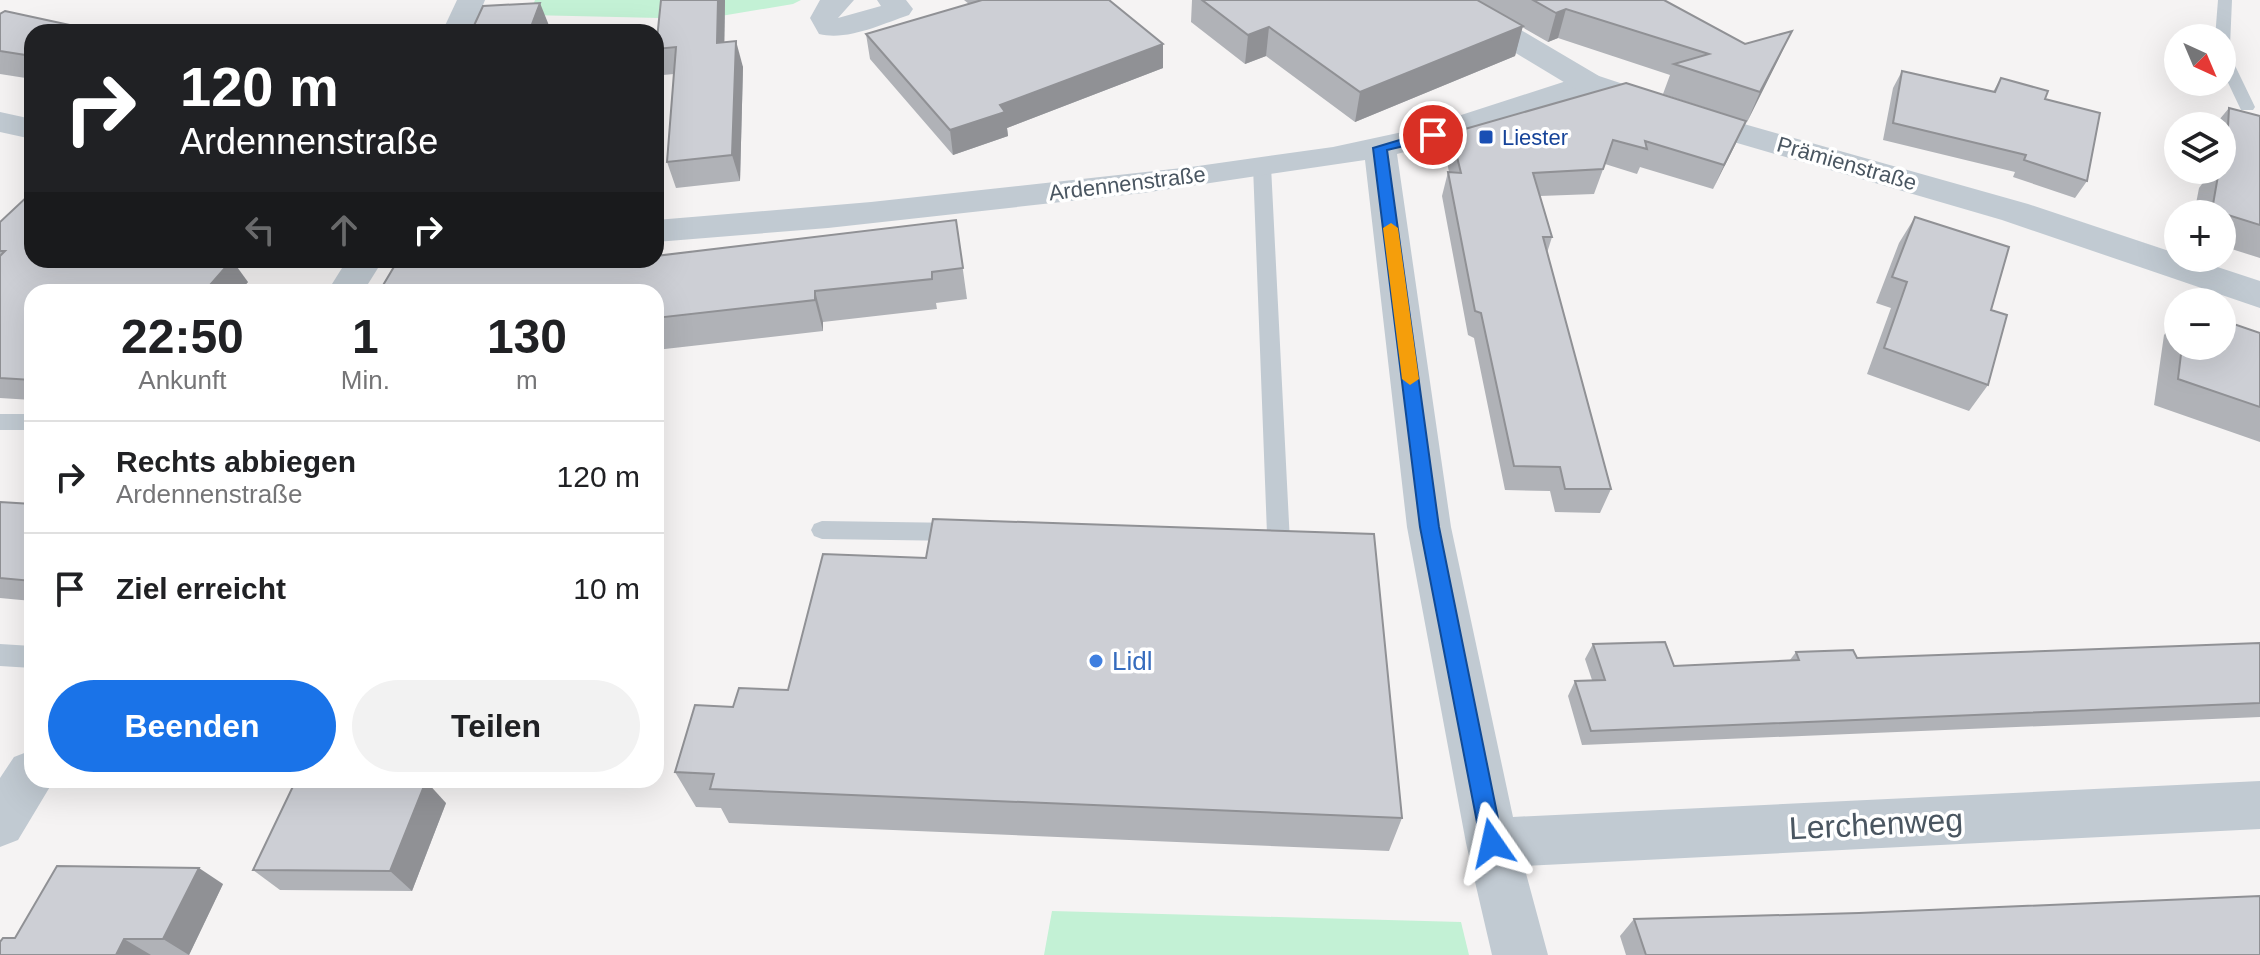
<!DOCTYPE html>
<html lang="de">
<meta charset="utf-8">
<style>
body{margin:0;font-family:Arial,sans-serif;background:#f2f2f2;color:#202124;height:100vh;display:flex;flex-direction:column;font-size:30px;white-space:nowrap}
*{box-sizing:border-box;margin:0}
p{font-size:26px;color:#757577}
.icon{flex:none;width:44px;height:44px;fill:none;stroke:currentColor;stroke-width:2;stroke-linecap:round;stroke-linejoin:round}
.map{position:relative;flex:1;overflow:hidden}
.details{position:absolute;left:24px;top:284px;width:640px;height:504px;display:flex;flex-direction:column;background:#fff;border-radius:24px;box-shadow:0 8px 32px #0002}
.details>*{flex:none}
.hud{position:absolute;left:24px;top:24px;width:640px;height:244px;border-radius:24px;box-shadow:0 8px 32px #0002;background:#202124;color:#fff;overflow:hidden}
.needle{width:52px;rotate:136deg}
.buttons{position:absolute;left:2164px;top:24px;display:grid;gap:16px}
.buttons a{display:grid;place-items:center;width:72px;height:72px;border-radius:50%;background:#fff;box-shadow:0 8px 32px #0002;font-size:40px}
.pin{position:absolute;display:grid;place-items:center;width:68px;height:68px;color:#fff;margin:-34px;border:4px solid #fff;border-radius:50%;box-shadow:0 2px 8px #0007}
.me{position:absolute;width:88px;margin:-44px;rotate:349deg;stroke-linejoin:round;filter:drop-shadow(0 0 6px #0008)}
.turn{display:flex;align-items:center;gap:28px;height:168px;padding:0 24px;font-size:36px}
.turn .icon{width:104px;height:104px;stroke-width:2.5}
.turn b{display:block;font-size:56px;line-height:68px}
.lanes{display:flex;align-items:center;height:76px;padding:0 24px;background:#0003;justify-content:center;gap:40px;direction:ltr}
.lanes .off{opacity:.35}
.eta{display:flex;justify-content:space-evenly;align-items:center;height:136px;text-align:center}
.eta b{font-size:48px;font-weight:700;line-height:56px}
.primary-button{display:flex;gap:16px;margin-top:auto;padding:16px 24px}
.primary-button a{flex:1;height:92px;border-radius:48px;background:#1a73e8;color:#fff;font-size:32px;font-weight:700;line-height:92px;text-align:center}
.primary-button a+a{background:#f2f2f2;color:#202124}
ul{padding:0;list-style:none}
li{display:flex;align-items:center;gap:24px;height:112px;padding:0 24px;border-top:2px solid #e0e0e0}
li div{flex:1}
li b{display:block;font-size:30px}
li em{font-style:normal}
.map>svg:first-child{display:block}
</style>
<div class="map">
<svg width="2260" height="955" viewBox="0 0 2260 955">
<rect width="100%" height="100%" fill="#f5f3f3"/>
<!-- green -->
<g fill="#c3f1d5">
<path d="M535 0H801L793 4 703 19 529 15Z"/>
<path d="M1052 911 1461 922 1469 955H1044Z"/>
</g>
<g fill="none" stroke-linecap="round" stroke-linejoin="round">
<!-- service -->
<g fill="#c1cad2" fill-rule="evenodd">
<path d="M2218 0H2232L2230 46 2227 49 2255 107 2253 110H2241L2222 70V38H2215Z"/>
<path d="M1262 161 1271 166 1290 543 1287 549C1276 553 1265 553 1254 549L1251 543 1254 537 1267 534 1253 166Z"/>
<rect x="0" y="414" width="32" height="16"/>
<path d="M822 521 960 523 968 526 971 532 968 538 960 541 822 539 814 536 811 530 814 524Z"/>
<path d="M0 644 32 646V668L0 666Z"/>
</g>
<!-- minor -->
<g fill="#c1cad2" fill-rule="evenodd">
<path d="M457 0H485L472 32H442Z"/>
<path d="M820 0H854L838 18 881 6 877 0H906L913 9 909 15C882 24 848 41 819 34L810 18Z"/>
<path d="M1588 74 1599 76 1603 83 1599 90 1470 134 1397 154 1451 527 1513 817 2260 781V829L1524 866 1548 955H1492L1466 843 1407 527 1365 160 1143 193 828 228 656 242V220L871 202 1191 167 1333 147 1421 128Z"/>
<path d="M0 112 32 119V139L0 132Z"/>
<path d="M347 260H383L363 292H327Z"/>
<path d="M32 750V780H54L18 840 0 847V778L14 757Z"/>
</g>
<!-- tertiary -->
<path fill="#c1cad2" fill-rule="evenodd" d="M1434 0H1470L1599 76 1744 124 2028 204 2178 254V258H2190L2260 281V308L2002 220 1720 138 1577 90 1438 6Z"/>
</g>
<!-- wall -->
<g fill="#b0b2b7">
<path d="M725 0 724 42 743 67 740 181 676 188 667 162 674 74 663 75 656 53V41Z"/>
<path d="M964 0H1109L1163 44V68L1007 128 1008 136 953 155 870 59 866 34 969 4Z"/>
<path d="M1192 0H1664L1745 44 1792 31 1778 60 1747 122 1746 121 1713 189 1640 167 1637 174 1605 164 1594 194 1540 196 1552 237 1547 253 1611 489 1600 513 1555 512 1550 491 1505 490 1474 338 1468 335 1442 196 1448 172H1449L1446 157 1451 133 1743 120 1663 94 1670 75 1558 38 1548 42 1522 27 1515 56 1355 122 1266 56 1245 64 1191 22Z"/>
<path d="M0 14 32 32V79L0 74Z"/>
<path d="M1902 71 1993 92 2001 78 2045 99 2087 181 2075 198 2013 177 2015 172 1883 140 1893 88Z"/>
<path d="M2229 108 2260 116V258L2222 246V214H2194L2199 188 2205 180 2206 170H2222V126H2214Z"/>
<path d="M1915 217 1991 310 1988 385 1969 411 1867 374 1891 308 1876 303 1899 243Z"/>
<path d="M956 220 967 299 936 303 937 309 823 322V331L656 350V260Z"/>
<path d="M0 222 32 260 248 282 239 292H32V400L0 398Z"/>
<path d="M2178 319V346H2222L2260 333V442L2154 405 2164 335Z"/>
<path d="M0 502 32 504V601L0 598Z"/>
<path d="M2260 643V717L1582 745 1568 696 1575 681 1592 680 1585 659 1593 644 1674 666 1790 660 1796 652 1857 658Z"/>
<path d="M695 705 1402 818 1389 851 729 823 721 808 696 807 675 772Z"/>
<path d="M446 803 412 891 280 890 253 870Z"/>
<path d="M223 884 189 955H0L15 938Z"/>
<path d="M1859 913 2260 955H1626L1620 936 1634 919Z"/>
</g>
<!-- shaded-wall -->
<g fill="#909195">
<path d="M718 0H725L724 68 717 43Z"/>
<path d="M540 3 550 28 548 32H529Z"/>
<path d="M1566 9 1558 38 1548 42 1556 13Z"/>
<path d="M1523 26 1515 56 1355 122 1360 92Z"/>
<path d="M1269 27 1266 56 1245 64 1248 35Z"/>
<path d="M1792 31 1778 60 1747 122 1760 92Z"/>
<path d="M736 41 743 67 740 181 732 155Z"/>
<path d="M1163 44V68L1007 128 1008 136 953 155 950 130 1000 105Z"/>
<path d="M1746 121 1735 145 1713 189 1724 165Z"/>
<path d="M232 260 248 282 239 292H204Z"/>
<path d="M815 291 823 322V331L815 300Z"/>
<path d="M426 781 446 803 412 891 390 871Z"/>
<path d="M199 868 223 884 189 955 163 939Z"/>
<path d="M124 939 151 955H116Z"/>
</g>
<!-- building -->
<g fill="#cdcfd5" stroke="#909195" stroke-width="2">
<path d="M661 0H718L717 43 736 41 732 155 667 162 676 47 656 49Z"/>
<path d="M982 0H1109L1163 44 1000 105 1005 112 950 130 866 34Z"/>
<path d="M1202 0H1477L1523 26 1360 92 1269 27 1248 35Z"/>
<path d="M1533 0H1664L1745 44 1792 31 1760 92 1674 64 1709 54 1566 9 1556 13Z"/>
<path d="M540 3 529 32H471L483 6Z"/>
<path d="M5 11 102 32H32V56L0 51V14Z"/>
<path d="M1902 71 1995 92 2001 78 2048 91 2045 99 2100 113 2087 181 2024 160 2026 155 1893 123Z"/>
<path d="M1626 83 1746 121 1724 165 1645 141 1647 149 1613 140 1603 169 1533 173 1552 237H1543L1611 489H1565L1560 467 1514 466 1481 313 1475 311 1448 172 1461 173 1451 133Z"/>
<path d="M2229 108 2260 116V225L2212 210 2219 170H2222V162L2226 164Z"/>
<path d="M31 193 32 260H232L204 292H32V380L0 378V256L5 251H0V222Z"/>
<path d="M1915 217 2009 247 1991 310 2007 315 1988 385 1884 348 1907 282 1892 277Z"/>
<path d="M956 220 963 268 932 272V279L815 291V300L656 318V292H379L398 260H656V256Z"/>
<path d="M2222 320 2260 333V407L2178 379 2182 346H2222Z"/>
<path d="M0 502 32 504V581L0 578Z"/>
<path d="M933 519 1374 534 1402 818 710 789 714 774 675 772 695 705 733 707 739 688 788 690 823 554 926 558Z"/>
<path d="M1665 642 1674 666 1799 660 1796 652 1853 650 1857 658 2260 643V703L1591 731 1575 681 1605 680 1593 644Z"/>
<path d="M296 780 426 781 390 871 253 870Z"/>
<path d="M57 866 199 868 163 939H124L116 955H0V942L3 938H15Z"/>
<path d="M2260 896V955H1646L1634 919 1859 913Z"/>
</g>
<!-- route -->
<path fill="#1a73e8" stroke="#114b97" stroke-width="2" d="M1433 130 1440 135 1438 138 1387 150 1439 527 1503 843 1500 851 1492 854 1484 851 1481 843 1420 527 1373 148Z"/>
<!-- slow -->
<path fill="#f59e0b" d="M1391 223 1398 228 1419 379 1410 385 1402 379 1383 228Z"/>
<!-- markers -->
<rect fill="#1a4fb4" stroke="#fff" stroke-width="3" x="1478" y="129" width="16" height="16" rx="4"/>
<circle fill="#3f7fe0" stroke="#fff" stroke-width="3" cx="1096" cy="661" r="8"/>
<g text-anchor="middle" stroke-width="7" stroke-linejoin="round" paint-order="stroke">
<!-- far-transit labels -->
<g font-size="22" fill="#164399" stroke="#fff" text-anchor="start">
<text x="1502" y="145">Liester</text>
</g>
<!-- far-street labels -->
<g font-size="22" fill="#4a5661" stroke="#fff">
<text transform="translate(1847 163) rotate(16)" y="8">Prämienstraße</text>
<text transform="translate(1127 183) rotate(-7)" y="8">Ardennenstraße</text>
</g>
<!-- shop labels -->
<g font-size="26" fill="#366cbe" stroke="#fff" text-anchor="start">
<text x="1112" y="670">Lidl</text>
</g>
<!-- near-street labels -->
<g font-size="32" fill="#4a5661" stroke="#fff">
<text transform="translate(1876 824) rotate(-3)" y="11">Lerchenweg</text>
</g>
</g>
</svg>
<div class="buttons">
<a><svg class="needle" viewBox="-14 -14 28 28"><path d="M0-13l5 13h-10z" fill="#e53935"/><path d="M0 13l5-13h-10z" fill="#757577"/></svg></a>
<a><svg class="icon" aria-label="layers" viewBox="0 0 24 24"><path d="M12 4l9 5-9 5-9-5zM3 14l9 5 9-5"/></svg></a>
<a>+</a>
<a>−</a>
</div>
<div class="pin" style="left:1433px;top:135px;background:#d93025"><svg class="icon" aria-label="arrive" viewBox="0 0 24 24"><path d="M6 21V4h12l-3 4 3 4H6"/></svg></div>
<svg class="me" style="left:1492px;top:843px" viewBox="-20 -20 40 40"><path d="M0-17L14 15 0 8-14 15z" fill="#1a73e8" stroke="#fff" stroke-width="4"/></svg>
<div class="hud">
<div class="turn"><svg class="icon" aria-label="right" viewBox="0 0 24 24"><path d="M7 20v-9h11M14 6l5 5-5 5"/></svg><div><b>120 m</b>Ardennenstraße</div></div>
<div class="lanes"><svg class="icon off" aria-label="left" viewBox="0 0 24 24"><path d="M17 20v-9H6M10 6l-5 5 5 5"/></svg><svg class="icon off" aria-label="ahead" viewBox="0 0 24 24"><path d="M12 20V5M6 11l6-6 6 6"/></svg><svg class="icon" aria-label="right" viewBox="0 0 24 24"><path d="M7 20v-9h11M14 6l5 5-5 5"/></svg></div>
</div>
<section class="details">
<div class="eta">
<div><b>22:50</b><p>Ankunft</p></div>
<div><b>1</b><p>Min.</p></div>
<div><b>130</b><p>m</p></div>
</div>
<ul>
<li><svg class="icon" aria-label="right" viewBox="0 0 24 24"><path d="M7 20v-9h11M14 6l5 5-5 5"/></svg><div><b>Rechts abbiegen</b><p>Ardennenstraße</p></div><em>120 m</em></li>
<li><svg class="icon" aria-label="arrive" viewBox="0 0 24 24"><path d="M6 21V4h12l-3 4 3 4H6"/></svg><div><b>Ziel erreicht</b></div><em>10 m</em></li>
</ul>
<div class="primary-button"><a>Beenden</a><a>Teilen</a></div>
</section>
</div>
